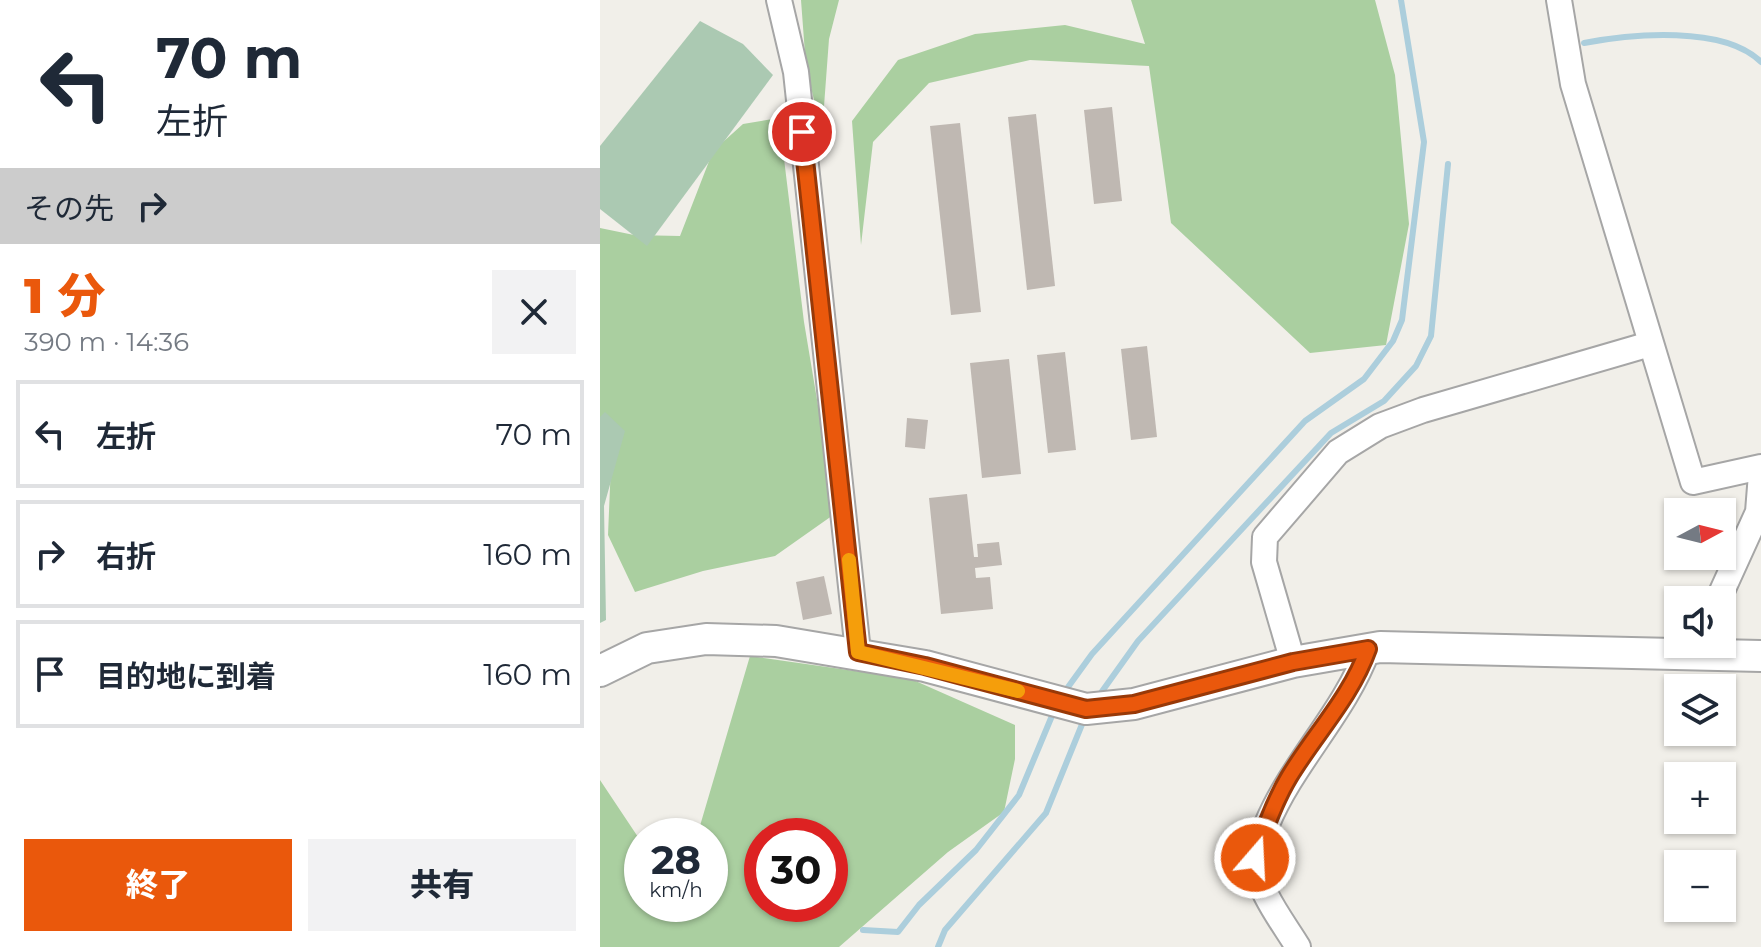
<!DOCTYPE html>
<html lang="ja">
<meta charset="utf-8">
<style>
body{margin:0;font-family:Montserrat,"Noto Sans JP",sans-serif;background:#f2f2f3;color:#1f2937;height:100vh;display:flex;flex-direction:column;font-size:30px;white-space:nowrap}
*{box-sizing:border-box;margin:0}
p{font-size:26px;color:#747a83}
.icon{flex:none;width:44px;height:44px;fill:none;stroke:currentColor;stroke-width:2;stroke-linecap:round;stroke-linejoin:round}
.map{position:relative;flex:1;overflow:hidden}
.sheet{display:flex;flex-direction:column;background:#fff;width:600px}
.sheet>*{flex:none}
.banner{background:#fff;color:#1f2937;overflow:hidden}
.needle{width:52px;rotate:83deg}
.tools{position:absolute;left:1064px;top:498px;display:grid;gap:16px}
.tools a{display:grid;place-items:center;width:72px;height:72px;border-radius:0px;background:#fff;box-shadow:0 2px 6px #0004;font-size:40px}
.speed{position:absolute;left:24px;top:818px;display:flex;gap:16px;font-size:40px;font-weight:700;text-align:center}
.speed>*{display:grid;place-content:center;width:104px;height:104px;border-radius:50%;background:#fff;box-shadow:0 2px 6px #0004;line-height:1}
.speed small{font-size:20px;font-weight:400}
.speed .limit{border:12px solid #d22;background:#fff;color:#111}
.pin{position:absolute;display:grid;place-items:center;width:68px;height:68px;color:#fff;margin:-34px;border:4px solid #fff;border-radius:50%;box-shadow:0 2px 8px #0007}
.me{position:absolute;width:88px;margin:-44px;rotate:19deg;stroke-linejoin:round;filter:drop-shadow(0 0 6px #0008)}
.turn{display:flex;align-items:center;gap:28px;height:168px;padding:0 24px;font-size:36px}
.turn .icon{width:104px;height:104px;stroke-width:2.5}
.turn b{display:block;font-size:56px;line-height:68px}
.then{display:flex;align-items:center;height:76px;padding:0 24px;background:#0003;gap:16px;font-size:30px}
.round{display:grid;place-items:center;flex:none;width:84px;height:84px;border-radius:0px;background:#f2f2f3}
.overview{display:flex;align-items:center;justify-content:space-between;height:136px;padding:0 24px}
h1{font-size:48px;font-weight:800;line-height:60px;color:#ea580c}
.button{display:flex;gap:16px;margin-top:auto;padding:16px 24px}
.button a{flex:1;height:92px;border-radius:0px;background:#ea580c;color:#fff;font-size:32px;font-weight:800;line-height:92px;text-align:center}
.button a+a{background:#f2f2f3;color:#1f2937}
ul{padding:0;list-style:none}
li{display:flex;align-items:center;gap:24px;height:108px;margin:0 16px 12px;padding:0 8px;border:4px solid #e0e1e3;border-radius:0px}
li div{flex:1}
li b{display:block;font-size:30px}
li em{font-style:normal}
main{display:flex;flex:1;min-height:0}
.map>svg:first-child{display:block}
</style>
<main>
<section class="sheet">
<div class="banner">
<div class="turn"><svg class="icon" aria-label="left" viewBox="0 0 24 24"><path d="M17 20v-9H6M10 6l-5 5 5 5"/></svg><div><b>70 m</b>左折</div></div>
<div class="then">その先<svg class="icon" aria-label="right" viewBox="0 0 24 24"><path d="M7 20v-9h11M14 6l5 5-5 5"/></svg></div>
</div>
<div class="overview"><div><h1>1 分</h1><p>390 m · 14:36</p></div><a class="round"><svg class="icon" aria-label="close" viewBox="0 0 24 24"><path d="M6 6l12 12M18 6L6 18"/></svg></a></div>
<ul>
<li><svg class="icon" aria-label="left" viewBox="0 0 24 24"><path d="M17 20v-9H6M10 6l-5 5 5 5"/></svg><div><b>左折</b></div><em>70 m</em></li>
<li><svg class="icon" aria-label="right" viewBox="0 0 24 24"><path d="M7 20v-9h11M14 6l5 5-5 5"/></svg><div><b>右折</b></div><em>160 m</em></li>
<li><svg class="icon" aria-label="arrive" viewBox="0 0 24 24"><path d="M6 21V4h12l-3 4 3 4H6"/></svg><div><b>目的地に到着</b></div><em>160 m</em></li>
</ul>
<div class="button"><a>終了</a><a>共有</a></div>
</section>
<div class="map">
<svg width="1161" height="947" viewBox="0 0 1161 947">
<rect width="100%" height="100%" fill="#f1efe9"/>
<!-- forest -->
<g fill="#aacfa0" fill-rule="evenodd">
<path d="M201 0H239L229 39 222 133 206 67Z"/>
<path d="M531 0H775L795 75 809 224 786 345 710 353 571 223 549 66 430 60 329 83 273 142 261 245 252 121 298 60 375 34 465 25 545 44Z"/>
<path d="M179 118 204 322 236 513 175 556 103 571 35 592 8 535 11 464 0 456V228L34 235 80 236 113 151 143 124Z"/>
<path d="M150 656 311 679 415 725V759L404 812 348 852 239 947H0V780L42 843V904H110V836H97ZM162 836H230V904H162Z"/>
</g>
<!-- cemetery -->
<g fill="#abc9b2">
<path d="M100 21 143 44 173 75 47 246 0 209V146Z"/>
<path d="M5 412 25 431 4 506 6 620 0 623V417Z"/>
</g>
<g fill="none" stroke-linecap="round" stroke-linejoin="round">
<!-- stream -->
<g stroke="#accedc" stroke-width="6">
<path d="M984 43C1031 34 1124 25 1161 62"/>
<path d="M463 694 492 654 705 421 764 379 793 341 802 320 824 142 801 0"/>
<path d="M498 697 538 641 731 433 784 401 816 366 831 336 848 164"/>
<path d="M263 930 298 932 319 905 376 850 419 795 454 711"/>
<path d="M338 947 345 930 446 813 485 717"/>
</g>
</g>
<!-- building -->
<g fill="#bfb8b2">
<path d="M512 107 522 201 494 204 484 110Z"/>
<path d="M436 114 455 286 427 290 408 117Z"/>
<path d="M360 123 381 312 351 315 330 126Z"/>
<path d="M547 346 557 437 531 440 521 349Z"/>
<path d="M465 352 476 450 448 453 437 355Z"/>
<path d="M409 359 421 474 382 478 370 363Z"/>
<path d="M307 418 328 420 325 449 305 447Z"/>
<path d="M367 494 374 557H378L377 544 399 542 402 565 375 568 376 578 390 577 393 609 341 614 329 498Z"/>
<path d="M224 576 232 614 203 620 196 582Z"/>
</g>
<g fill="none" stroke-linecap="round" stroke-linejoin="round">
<!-- minor casing -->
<g stroke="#a6a6a6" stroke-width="28">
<g id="minor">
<path d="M179 0 196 72 258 652"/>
<path d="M959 0 973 84 1093 482 1161 467"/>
<path d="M1118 600 1158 512 1161 474"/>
<path d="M693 662 664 562 665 537 738 452 780 426 823 410 1050 344"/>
<path d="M698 947C683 922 656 889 656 859 656 848 662 834 667 824 693 762 745 712 768 649"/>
</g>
</g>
<!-- tertiary casing -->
<g stroke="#a6a6a6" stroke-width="34">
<path id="tertiary" d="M0 671 47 648 106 639 176 641 325 666 486 709 534 704 693 662 780 647 1161 656"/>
</g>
<!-- minor -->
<use href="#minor" stroke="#fff" stroke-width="24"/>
<!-- tertiary -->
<use href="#tertiary" stroke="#fff" stroke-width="30"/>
</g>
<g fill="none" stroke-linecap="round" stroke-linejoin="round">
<!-- route casing -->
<g stroke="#983908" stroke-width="20">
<path id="route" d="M202 132 258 652 325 666 486 709 534 704 693 662 768 649C751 697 715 734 689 777 674 802 664 830 655 858"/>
</g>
<!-- route -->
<use href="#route" stroke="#ea580c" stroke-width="14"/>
<!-- slow -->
<path stroke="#f59e0b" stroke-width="14" d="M249 560 258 652 418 691"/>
</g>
</svg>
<div class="tools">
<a><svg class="needle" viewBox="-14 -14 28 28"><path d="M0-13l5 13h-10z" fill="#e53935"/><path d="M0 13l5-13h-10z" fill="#747a83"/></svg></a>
<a><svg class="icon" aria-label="sound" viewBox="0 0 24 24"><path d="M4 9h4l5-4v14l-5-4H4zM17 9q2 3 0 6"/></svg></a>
<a><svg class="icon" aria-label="layers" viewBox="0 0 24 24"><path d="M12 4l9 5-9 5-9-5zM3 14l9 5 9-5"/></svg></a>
<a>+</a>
<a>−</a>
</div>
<div class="speed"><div>28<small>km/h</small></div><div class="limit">30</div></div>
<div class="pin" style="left:202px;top:132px;background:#d93025"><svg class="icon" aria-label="arrive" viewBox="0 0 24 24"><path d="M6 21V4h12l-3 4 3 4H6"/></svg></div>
<svg class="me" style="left:655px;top:858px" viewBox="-20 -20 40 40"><circle r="17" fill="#ea580c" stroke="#fff" stroke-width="3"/><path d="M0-11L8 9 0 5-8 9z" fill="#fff"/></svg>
</div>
</main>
